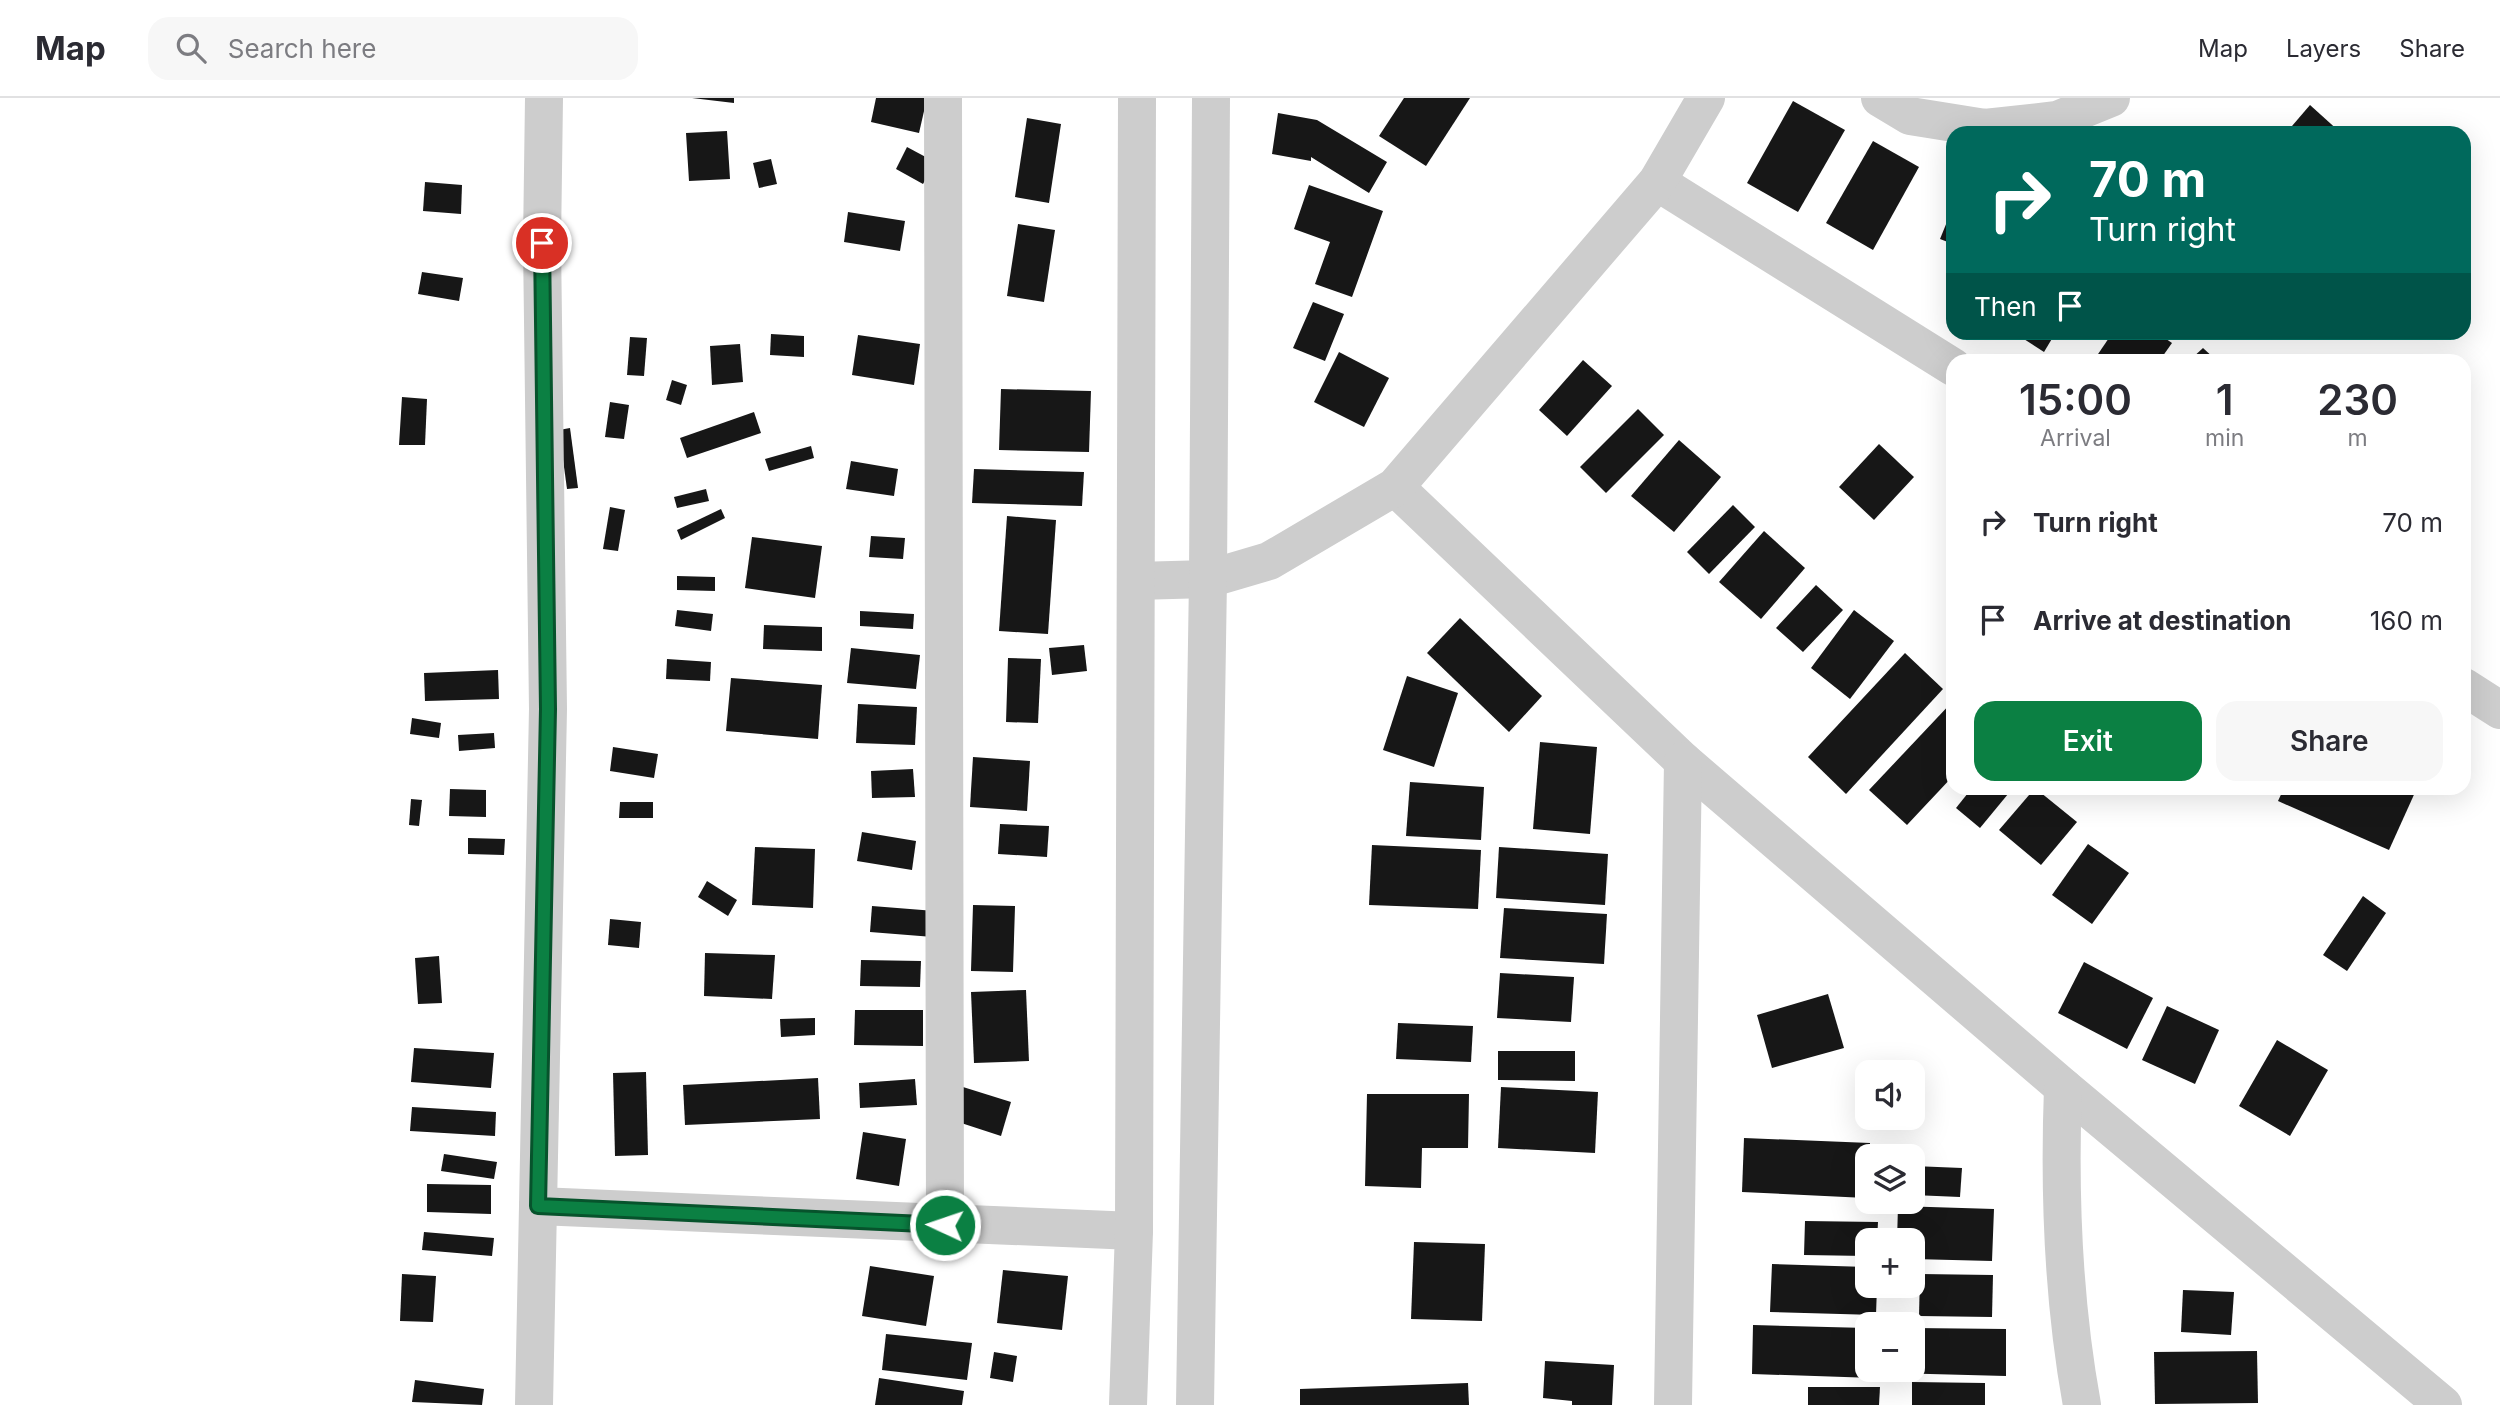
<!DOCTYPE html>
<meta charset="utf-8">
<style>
body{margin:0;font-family:Inter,sans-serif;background:#f7f7f7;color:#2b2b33;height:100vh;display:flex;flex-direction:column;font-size:26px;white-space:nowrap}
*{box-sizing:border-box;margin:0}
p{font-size:23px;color:#7c7c81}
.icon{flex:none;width:38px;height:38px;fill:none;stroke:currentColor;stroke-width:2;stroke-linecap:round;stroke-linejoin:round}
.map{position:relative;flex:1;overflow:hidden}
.side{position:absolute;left:1946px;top:256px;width:525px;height:441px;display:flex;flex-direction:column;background:#fff;border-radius:21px;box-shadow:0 7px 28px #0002}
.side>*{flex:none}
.guide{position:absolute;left:1946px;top:28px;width:525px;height:214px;border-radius:21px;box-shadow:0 7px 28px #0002;background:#00695c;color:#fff;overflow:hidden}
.tools{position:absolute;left:1855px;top:962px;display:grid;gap:14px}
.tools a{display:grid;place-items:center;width:70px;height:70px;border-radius:14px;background:#fff;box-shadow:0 7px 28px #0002;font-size:35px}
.pin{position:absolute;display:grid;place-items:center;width:60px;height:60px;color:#fff;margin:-30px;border:4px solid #fff;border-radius:50%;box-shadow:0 2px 7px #0007}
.me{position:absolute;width:77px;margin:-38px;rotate:273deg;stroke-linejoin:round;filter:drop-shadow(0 0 5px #0008)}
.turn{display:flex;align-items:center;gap:24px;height:147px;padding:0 28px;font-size:32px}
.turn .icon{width:91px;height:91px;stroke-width:2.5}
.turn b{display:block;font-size:49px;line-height:60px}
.then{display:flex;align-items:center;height:66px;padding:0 28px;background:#0003;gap:14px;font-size:26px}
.eta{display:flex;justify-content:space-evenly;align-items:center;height:119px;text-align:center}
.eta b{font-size:42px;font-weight:600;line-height:49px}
.action{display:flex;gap:14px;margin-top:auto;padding:14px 28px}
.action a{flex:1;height:80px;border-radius:21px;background:#0b8043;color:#fff;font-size:28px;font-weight:600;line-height:80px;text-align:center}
.action a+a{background:#f7f7f7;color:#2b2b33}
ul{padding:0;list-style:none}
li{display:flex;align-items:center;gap:21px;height:98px;padding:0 28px}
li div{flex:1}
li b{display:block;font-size:26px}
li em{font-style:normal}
header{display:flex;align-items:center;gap:42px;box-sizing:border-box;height:98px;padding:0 35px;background:#fff;border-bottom:2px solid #e1e1e2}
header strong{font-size:33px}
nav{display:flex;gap:38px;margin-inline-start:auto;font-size:24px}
.search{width:490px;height:63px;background:#f7f7f7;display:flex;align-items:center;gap:18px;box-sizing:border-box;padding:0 24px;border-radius:21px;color:#7c7c81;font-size:26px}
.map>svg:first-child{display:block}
</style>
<header>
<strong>Map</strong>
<div class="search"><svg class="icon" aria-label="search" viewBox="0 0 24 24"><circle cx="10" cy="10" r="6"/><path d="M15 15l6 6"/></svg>Search here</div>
<nav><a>Map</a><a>Layers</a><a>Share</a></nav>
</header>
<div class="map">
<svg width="2500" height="1307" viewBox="0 0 2500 1307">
<rect width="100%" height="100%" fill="#fff"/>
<!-- building -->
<g fill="#171717">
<path d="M692 0H734V5Z"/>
<path d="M876 0H927L919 35 871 24Z"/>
<path d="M1404 0H1470L1426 68 1379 38Z"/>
<path d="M1793 3 1845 32 1798 114 1747 85Z"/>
<path d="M2310 7 2341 35H2286Z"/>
<path d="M1278 15 1317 22 1387 64 1369 95 1311 59V63L1272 56Z"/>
<path d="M1027 20 1061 26 1049 105 1015 99Z"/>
<path d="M727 33 730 81 689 83 686 35Z"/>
<path d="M1873 43 1919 69 1873 152 1826 125Z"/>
<path d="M907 49 935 64 923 86 896 71Z"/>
<path d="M771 61 777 86 759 90 753 65Z"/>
<path d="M425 84 462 87 461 116 423 113Z"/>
<path d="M1309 87 1383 113 1352 199 1315 186 1330 144 1294 131Z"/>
<path d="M1953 109V146L1940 141Z"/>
<path d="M848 114 905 123 900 153 844 144Z"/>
<path d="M1018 126 1055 132 1044 204 1007 198Z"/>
<path d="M422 174 463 180 459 203 418 196Z"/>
<path d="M1313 204 1344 216 1325 263 1293 250Z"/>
<path d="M2013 234H2056L2044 254Z"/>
<path d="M2113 234H2156L2172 245 2160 262H2094Z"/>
<path d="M771 236 804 238V259L770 257Z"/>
<path d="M858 237 920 246 914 287 852 277Z"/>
<path d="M630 239 647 240 644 278 627 277Z"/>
<path d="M740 246 743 284 712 287 710 248Z"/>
<path d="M2203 250 2216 262H2190Z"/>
<path d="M1339 254 1389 280 1364 329 1314 304Z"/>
<path d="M1583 262 1612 288 1567 338 1539 312Z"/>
<path d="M672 282 687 287 681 307 666 302Z"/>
<path d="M1001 291 1091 293 1089 354 999 352Z"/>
<path d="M402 299 427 301 425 347H399Z"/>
<path d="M610 304 629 307 624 341 605 339Z"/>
<path d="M1638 311 1664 337 1606 395 1580 369Z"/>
<path d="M754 314 761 335 687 360 680 340Z"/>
<path d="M570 330 578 390 567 391 559 332Z"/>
<path d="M1679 342 1721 379 1674 434 1631 398Z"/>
<path d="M1879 346 1914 379 1874 422 1839 389Z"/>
<path d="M811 348 814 360 769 373 765 361Z"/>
<path d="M851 363 898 371 894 398 846 391Z"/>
<path d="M974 371 1084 374 1082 408 972 405Z"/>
<path d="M706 391 709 403 677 410 674 399Z"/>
<path d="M1733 407 1755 429 1709 476 1687 454Z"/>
<path d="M610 409 625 412 618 453 603 451Z"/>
<path d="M721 411 725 420 681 442 677 432Z"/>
<path d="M1007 418 1056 422 1048 536 999 533Z"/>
<path d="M1764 433 1805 470 1761 521 1719 484Z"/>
<path d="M871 438 905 440 903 461 869 459Z"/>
<path d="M752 439 822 448 815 500 745 490Z"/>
<path d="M677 478 715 479V493L677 492Z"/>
<path d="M1816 487 1843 512 1803 554 1776 530Z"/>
<path d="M677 512 713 516 711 533 675 528Z"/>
<path d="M1854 512 1894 543 1850 601 1811 570Z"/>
<path d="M860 513 914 516 913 531 860 528Z"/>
<path d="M1460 520 1542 598 1509 634 1427 555Z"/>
<path d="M764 527 822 529V553L763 551Z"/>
<path d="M1084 547 1087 573 1052 577 1049 550Z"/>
<path d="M851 550 920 557 916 591 847 585Z"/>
<path d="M1905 555 1943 591 1846 696 1808 659Z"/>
<path d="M1008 560 1041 561 1038 625 1006 624Z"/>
<path d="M667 561 711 564 710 583 666 581Z"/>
<path d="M498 572 499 601 425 603 424 575Z"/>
<path d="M1407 578 1458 595 1434 669 1383 652Z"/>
<path d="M731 580 822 587 818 641 726 633Z"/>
<path d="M1953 603V678L1907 727 1869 692Z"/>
<path d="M858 606 917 609 915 647 856 645Z"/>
<path d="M412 620 441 625 439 640 410 636Z"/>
<path d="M494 635 495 650 459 653 458 637Z"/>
<path d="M1540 644 1597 649 1590 736 1533 731Z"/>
<path d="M613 649 658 656 654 680 610 673Z"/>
<path d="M973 659 1030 663 1027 713 970 709Z"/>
<path d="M913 671 915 699 872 700 871 673Z"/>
<path d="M1410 684 1484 689 1481 742 1406 738Z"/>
<path d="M1972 690H2013L1980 730 1956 710Z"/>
<path d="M2035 690 2077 724 2041 767 1999 732Z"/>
<path d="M2284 690H2417L2389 752 2278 703Z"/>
<path d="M450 691 486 692V719L449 718Z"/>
<path d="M411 701 422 702 419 728 409 727Z"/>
<path d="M620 704H653V720H619Z"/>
<path d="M1000 726 1049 728 1047 759 998 756Z"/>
<path d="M862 734 916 743 912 772 857 763Z"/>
<path d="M468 740 505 741 504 757 468 756Z"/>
<path d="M2088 746 2129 775 2092 826 2052 797Z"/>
<path d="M1372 747 1481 752 1478 811 1369 807Z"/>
<path d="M755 749 815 751 813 810 752 807Z"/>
<path d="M1499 749 1608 756 1605 807 1496 800Z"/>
<path d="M707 783 737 802 728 818 698 799Z"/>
<path d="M2363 798 2386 815 2347 873 2323 857Z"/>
<path d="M973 807 1015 808 1013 874 971 873Z"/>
<path d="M872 808 935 813 933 839 870 834Z"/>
<path d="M1504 810 1607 816 1604 866 1500 860Z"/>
<path d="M610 821 641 824 639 850 608 847Z"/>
<path d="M705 855 775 857 772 901 704 898Z"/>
<path d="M439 858 442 905 418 906 415 860Z"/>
<path d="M861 862 921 863 920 889 860 888Z"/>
<path d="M2084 864 2153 900 2127 951 2058 915Z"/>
<path d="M1500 875 1574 879 1571 924 1497 920Z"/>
<path d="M1026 892 1029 963 974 965 971 894Z"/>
<path d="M1828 896 1844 950 1772 970 1757 917Z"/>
<path d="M2167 908 2219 932 2195 986 2142 962Z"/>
<path d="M855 912H923V948L854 947Z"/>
<path d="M815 920V937L781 939 780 921Z"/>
<path d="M1398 925 1473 928 1471 964 1396 961Z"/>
<path d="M2277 942 2328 972 2290 1038 2239 1008Z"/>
<path d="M414 950 494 955 491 990 411 984Z"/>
<path d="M1498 953H1575V983L1498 982Z"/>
<path d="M646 974 648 1057 615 1058 613 975Z"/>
<path d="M818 980 820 1021 685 1027 683 987Z"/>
<path d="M915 981 917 1007 860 1010 859 985Z"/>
<path d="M963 989 1011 1004 1001 1038 952 1022Z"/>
<path d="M1501 989 1598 994 1595 1055 1498 1050Z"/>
<path d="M1367 996H1469L1468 1050H1422L1421 1090 1365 1088Z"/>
<path d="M412 1009 496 1014 495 1038 410 1033Z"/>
<path d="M863 1034 906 1041 899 1088 856 1081Z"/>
<path d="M1744 1040 1870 1045 1866 1100 1742 1094Z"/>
<path d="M444 1056 497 1064 494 1081 441 1073Z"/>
<path d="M1913 1068 1962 1070 1960 1099 1913 1097Z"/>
<path d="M427 1086 491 1087V1116L427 1114Z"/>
<path d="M1898 1108 1994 1111 1992 1163 1913 1161V1143H1897Z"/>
<path d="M1805 1123 1878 1124 1877 1143H1867V1158L1804 1157Z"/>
<path d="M424 1134 494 1140 492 1158 422 1152Z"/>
<path d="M1414 1144 1485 1146 1482 1223 1411 1221Z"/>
<path d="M1772 1166 1867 1169V1188H1877L1876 1217 1770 1214Z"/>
<path d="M870 1168 934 1178 926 1228 862 1218Z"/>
<path d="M1003 1172 1068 1178 1062 1232 997 1225Z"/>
<path d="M402 1176 436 1178 433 1224 400 1223Z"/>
<path d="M1920 1176 1993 1177 1992 1219 1919 1218Z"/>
<path d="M2183 1192 2234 1194 2231 1237 2181 1234Z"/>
<path d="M1753 1227 1867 1230V1272H1874V1280L1752 1276Z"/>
<path d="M1913 1230 2006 1231V1278L1892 1275V1272H1913Z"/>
<path d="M886 1236 972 1245 967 1282 882 1272Z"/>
<path d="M2257 1253 2258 1305 2155 1306 2154 1254Z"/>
<path d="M994 1254 1017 1258 1013 1284 990 1280Z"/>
<path d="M1545 1263 1614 1267 1612 1307H1572V1303L1543 1300Z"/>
<path d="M879 1280 964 1293 962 1307H875Z"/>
<path d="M415 1282 484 1291 482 1307 412 1304Z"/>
<path d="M1912 1284 1985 1285V1307H1912Z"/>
<path d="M1468 1285 1469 1307H1300V1291Z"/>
<path d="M1808 1289H1880L1879 1307H1808Z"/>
</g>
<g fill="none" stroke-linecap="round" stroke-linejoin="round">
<!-- minor -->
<g stroke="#cdcdcd" stroke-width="38">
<path d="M943 0 945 1127"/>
<path d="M1880 0 1910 18 1985 30 2057 22 2111 0"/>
<path d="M1657 84 1953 269"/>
<path d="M1395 389 1683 663 2063 989 2443 1307"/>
<path d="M1136 483 1208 481 1269 463 1395 389 1657 84 1706 0"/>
<path d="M2464 589 2500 612"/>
<path d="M2063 989C2059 1095 2063 1203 2082 1307"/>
<path d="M538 1108 1134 1133"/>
<path d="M534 1307 548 611 542 145 544 0"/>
<path d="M1673 1307 1683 663"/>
</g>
<!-- tertiary -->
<g stroke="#cdcdcd" stroke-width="38">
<path d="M1128 1307 1134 1133 1137 0"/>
<path d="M1195 1307 1208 481 1211 0"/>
</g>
</g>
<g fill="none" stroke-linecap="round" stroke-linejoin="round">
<!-- route casing -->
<g stroke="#07532c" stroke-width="18">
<path id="route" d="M542 145 548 611 538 1108 945 1127"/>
</g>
<!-- route -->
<use href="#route" stroke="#0b8043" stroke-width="12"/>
</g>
</svg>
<div class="tools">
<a><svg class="icon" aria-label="sound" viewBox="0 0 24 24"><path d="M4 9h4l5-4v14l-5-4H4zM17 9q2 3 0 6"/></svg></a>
<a><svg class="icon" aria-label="layers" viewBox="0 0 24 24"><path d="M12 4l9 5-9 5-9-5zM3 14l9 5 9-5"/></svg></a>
<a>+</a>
<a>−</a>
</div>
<div class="pin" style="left:542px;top:145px;background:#d93025"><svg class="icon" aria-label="arrive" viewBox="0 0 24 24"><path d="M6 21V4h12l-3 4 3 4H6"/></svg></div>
<svg class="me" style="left:945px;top:1127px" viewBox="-20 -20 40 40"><circle r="17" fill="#0b8043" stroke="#fff" stroke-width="3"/><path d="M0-11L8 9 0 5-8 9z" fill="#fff"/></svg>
<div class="guide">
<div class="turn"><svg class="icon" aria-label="right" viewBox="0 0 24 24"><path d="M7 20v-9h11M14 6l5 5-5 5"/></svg><div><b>70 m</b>Turn right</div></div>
<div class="then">Then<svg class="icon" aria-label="arrive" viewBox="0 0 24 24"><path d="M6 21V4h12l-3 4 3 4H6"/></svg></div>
</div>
<section class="side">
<div class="eta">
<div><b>15:00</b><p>Arrival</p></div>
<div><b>1</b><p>min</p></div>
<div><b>230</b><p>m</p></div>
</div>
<ul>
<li><svg class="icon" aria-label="right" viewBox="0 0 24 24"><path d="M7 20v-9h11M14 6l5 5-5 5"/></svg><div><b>Turn right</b></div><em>70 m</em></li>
<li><svg class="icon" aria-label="arrive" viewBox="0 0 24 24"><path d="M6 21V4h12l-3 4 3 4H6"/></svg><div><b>Arrive at destination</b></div><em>160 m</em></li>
</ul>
<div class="action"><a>Exit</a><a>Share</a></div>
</section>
</div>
